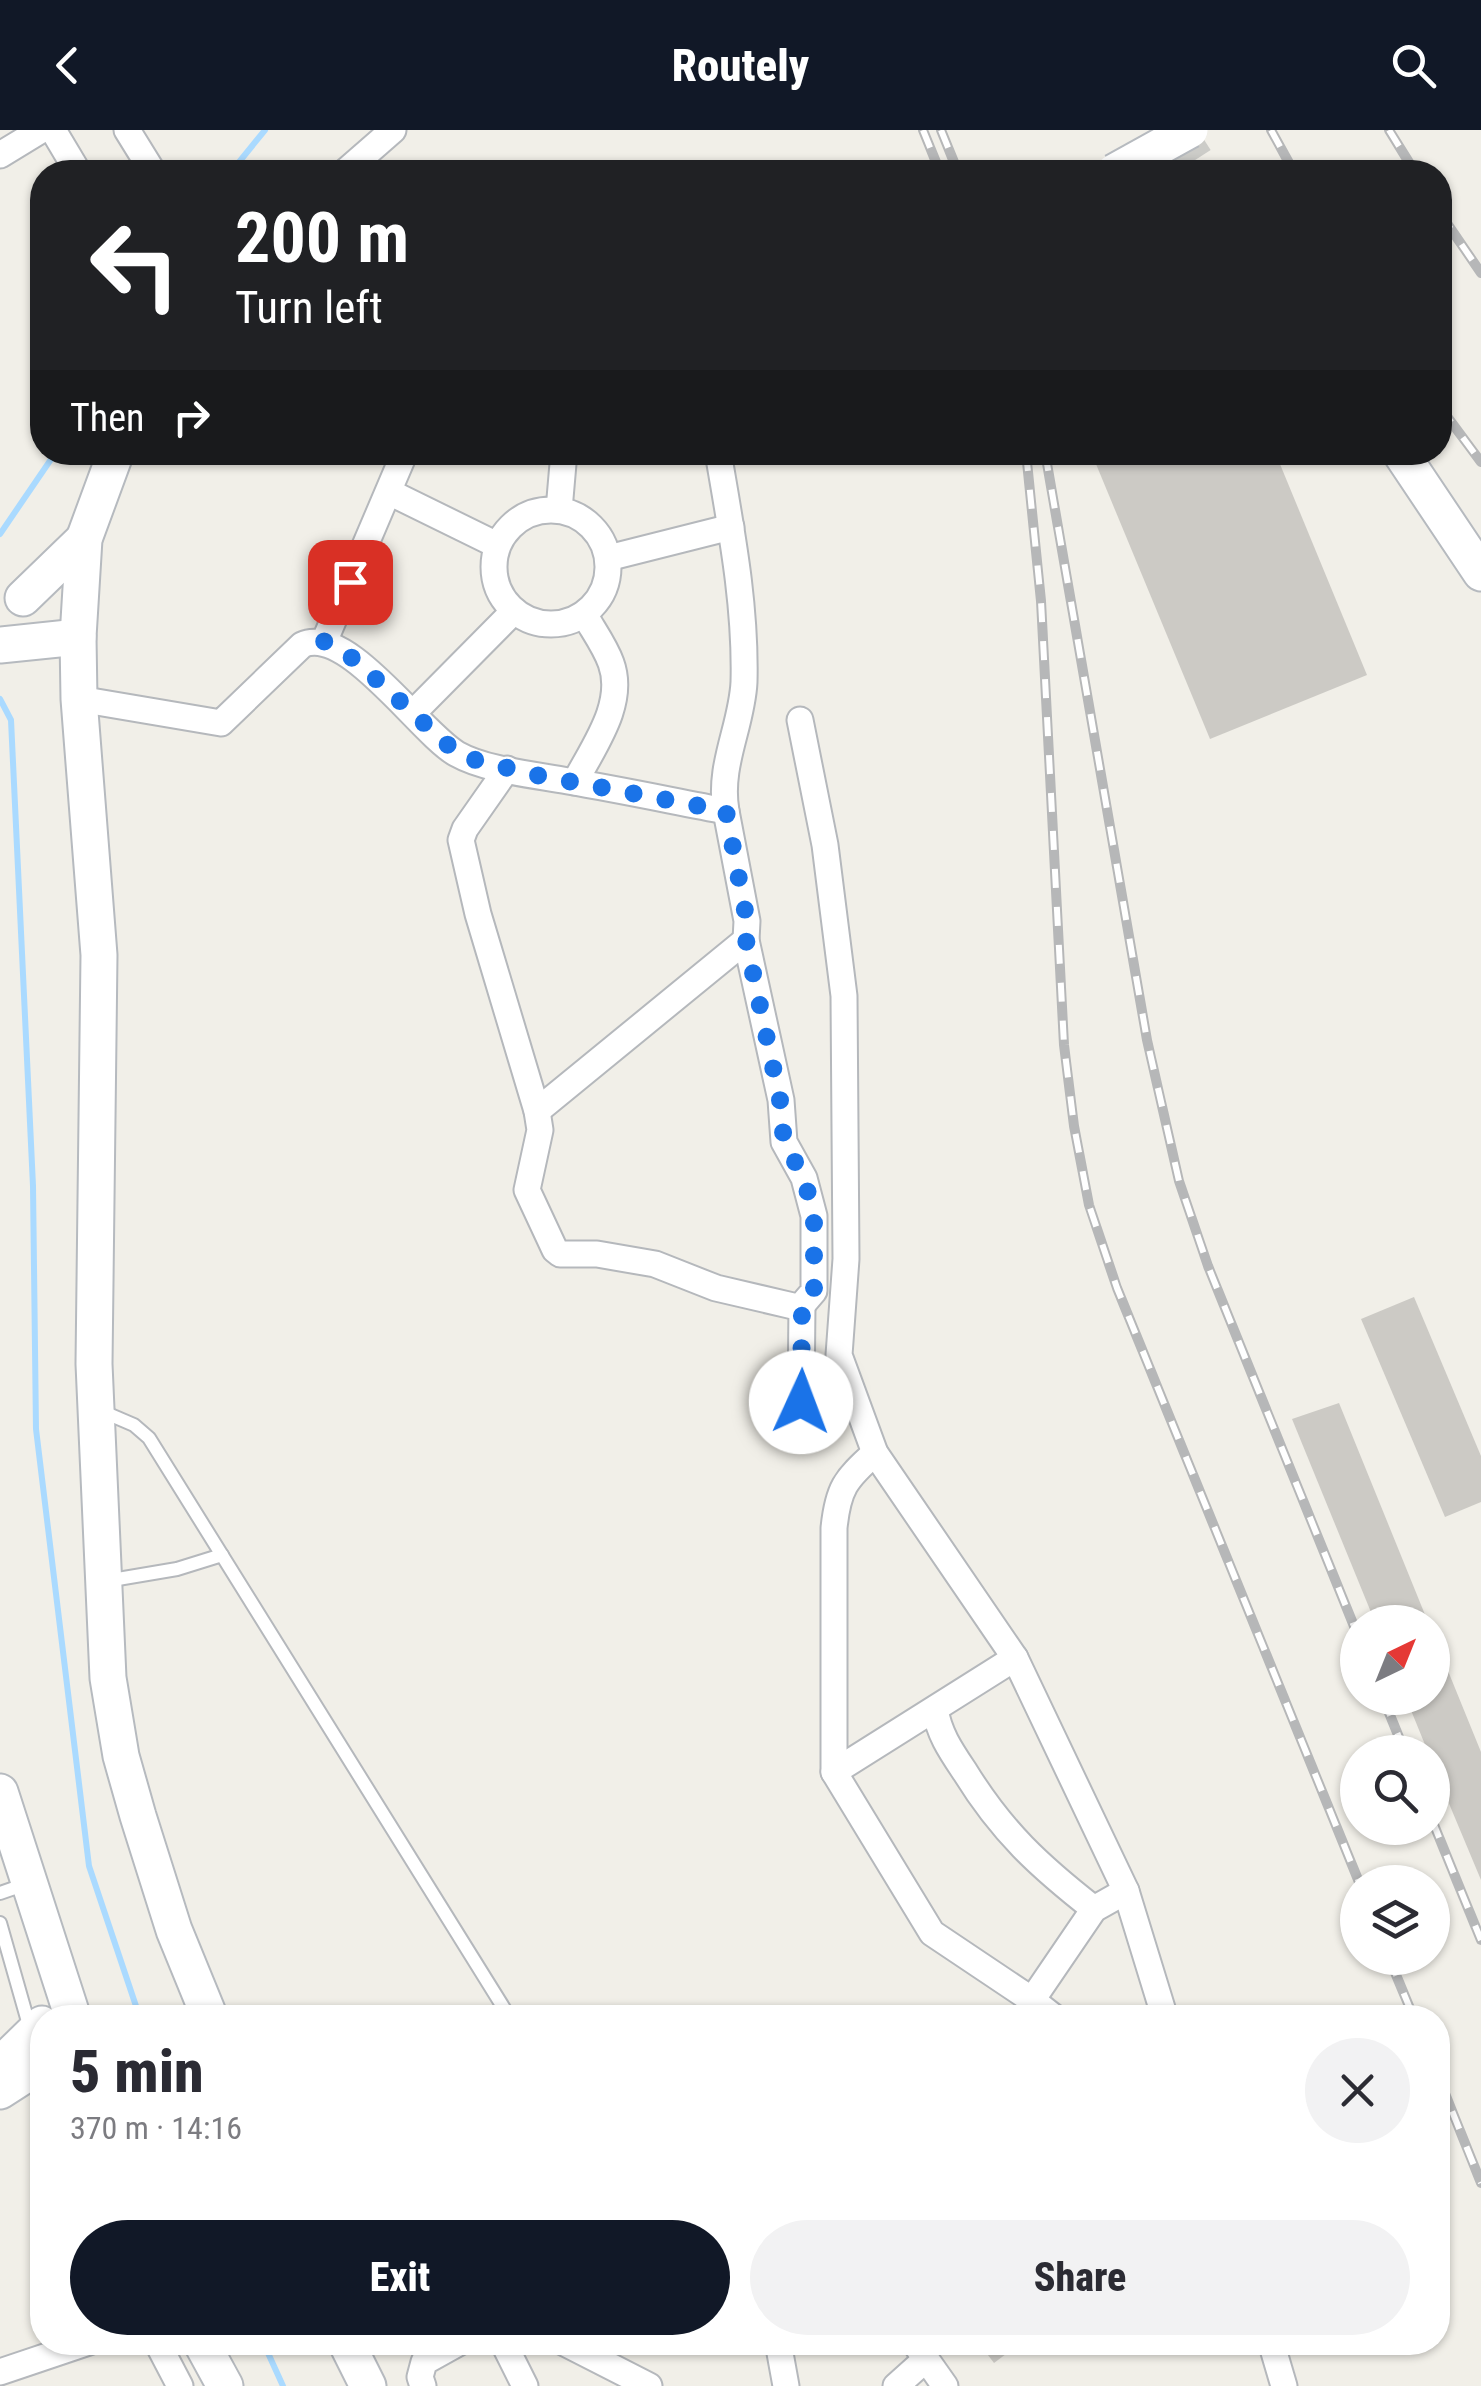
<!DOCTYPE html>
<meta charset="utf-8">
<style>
body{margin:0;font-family:"Roboto Condensed",sans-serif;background:#f2f2f3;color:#2b2b33;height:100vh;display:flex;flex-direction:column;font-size:38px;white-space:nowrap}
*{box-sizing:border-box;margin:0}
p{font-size:32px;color:#7c7c81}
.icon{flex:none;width:55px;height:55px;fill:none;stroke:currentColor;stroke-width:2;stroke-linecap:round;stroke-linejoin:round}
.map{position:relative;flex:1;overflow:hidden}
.drawer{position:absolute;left:30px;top:1875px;width:1420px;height:350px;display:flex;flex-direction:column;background:#fff;border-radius:40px;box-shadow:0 2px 8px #0004}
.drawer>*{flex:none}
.top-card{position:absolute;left:30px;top:30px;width:1422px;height:305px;border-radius:40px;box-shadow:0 2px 8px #0004;background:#202124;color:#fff;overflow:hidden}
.needle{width:65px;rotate:43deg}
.tools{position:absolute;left:1340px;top:1475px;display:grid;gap:20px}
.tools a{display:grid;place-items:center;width:110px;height:110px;border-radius:50%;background:#fff;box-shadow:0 2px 8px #0004;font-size:50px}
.pin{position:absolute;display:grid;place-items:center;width:85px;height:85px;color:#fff;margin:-42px;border-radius:20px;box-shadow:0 5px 15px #0006}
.me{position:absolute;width:110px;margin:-55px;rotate:2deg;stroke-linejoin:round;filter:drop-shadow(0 0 8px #0008)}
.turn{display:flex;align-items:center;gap:35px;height:210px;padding:0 40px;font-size:45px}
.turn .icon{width:130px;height:130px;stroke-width:2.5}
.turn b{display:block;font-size:70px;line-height:85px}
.then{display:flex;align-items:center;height:95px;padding:0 40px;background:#0003;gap:20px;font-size:38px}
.round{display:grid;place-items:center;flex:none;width:105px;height:105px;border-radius:52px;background:#f2f2f3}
.head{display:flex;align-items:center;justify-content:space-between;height:170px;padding:0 40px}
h1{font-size:60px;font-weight:800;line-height:75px}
.button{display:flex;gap:20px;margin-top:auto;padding:20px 40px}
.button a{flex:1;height:115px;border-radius:60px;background:#111827;color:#fff;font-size:40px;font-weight:800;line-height:115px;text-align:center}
.button a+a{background:#f2f2f3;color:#2b2b33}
header{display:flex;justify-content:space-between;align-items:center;height:130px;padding:0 40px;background:#111827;color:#fff;font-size:45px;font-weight:800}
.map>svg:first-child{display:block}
</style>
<header><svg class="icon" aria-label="back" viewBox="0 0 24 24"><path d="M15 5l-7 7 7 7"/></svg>Routely<svg class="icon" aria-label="search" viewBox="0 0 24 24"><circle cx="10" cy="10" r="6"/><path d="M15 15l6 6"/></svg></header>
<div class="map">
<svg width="1481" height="2256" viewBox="0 0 1481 2256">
<rect width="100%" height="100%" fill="#f1efe8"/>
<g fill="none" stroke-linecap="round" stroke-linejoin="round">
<!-- stream -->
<g stroke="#aadaff" stroke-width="6">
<path d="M231 42 265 0"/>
<path d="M0 404 56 322"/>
<path d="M0 569 11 590 33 1056 36 1299 89 1736 140 1888"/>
<path d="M263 2212 283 2256"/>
</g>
</g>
<!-- building -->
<g fill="#cccac5">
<path d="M1091 322H1275L1367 545 1210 609Z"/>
<path d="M1414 1167 1481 1326V1372L1445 1387 1361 1189Z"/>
<path d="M1339 1273 1428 1492H1375L1292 1289Z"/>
<path d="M1433 1504 1481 1622V1750L1432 1633V1622H1428L1406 1568H1432Z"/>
<path d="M978 2212H1022L994 2233Z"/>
</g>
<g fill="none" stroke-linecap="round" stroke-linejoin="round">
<!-- secondary-tunnel -->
<path stroke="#ccccc8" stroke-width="35" stroke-dasharray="35 18" stroke-linecap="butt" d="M1177 0 1204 42"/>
<!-- lane casing -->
<g stroke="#b5b8bc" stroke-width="16">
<g id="lane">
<path d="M99 1280 134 1295 149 1308 510 1888"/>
<path d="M106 1451 177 1439 222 1425"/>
<path d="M0 1763 26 1754"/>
<path d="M0 1793 27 1888"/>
</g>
</g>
<!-- street casing -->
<g stroke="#b5b8bc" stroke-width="29">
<g id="street">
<path d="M53 0 78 42"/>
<path d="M127 0 153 42"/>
<path d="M0 25 41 0"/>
<path d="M345 42 393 0"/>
<path d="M389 362 497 415"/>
<circle cx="551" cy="437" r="57"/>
<path d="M559 380 564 322"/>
<path d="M608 428 731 397"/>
<path d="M324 512 405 322"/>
<path d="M79 569 221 593 302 515C347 494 420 603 457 624 485 640 536 645 568 651 621 660 673 671 726 681 718 635 742 596 744 552 746 474 731 399 718 322"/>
<path d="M413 583 514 481"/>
<path d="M800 590 825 715 844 866 846 1129 839 1225 875 1323 1015 1528 1126 1761 1165 1888"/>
<path d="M507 639 465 699 461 710 478 784 537 981 540 1000 527 1060 555 1120 560 1124H597L655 1134 716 1158 793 1176 802 1175 814 1161V1086L804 1048 784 1012 781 970 746 810 747 791 726 681"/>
<path d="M575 652C593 617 626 574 611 533 605 516 593 500 584 484"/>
<path d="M537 981 746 810"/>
<path d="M801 1272 802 1175"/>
<path d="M875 1323C845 1349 838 1359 834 1398V1642L932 1803 1032 1870 1094 1779 1126 1761"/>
<path d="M935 1579C939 1604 951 1621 965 1642 1002 1702 1039 1736 1094 1779"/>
<path d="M834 1642 1015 1528"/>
<path d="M1032 1870 1055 1888"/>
<path d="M157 2212 180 2256"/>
<path d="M503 2212 525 2256"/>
<path d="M563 2212 649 2256"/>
<path d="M778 2212 786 2256"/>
<path d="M914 2212 945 2256"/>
<path d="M1271 2212 1284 2256"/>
<path d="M0 2242 89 2212"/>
<path d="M423 2256 420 2247 424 2232 460 2212"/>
<path d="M896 2256 925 2230"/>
</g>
</g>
<!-- secondary casing -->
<g stroke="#b6babf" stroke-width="39">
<g id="secondary">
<path d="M116 322 84 409 78 507 79 569 99 825 94 1234 108 1548 121 1626 138 1686 174 1800 210 1888"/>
<path d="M1400 322 1481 443"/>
<path d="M23 468 84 409"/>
<path d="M0 515 78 507"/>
<path d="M0 1662 73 1888"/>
<path d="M0 1935 42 1894"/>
<path d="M0 1961 42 1934"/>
<path d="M201 2212 225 2256"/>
<path d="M346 2212 368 2256"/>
</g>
</g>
<!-- lane -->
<use href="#lane" stroke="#fff" stroke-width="12"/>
<!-- street -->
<use href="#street" stroke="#fff" stroke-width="25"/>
<!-- secondary -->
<use href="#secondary" stroke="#fff" stroke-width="35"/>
<!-- rail casing -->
<g stroke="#b6b7b8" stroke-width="10">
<g id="rail">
<path d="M923 0 940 42"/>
<path d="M941 0 958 42"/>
<path d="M1271 0 1294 42"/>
<path d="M1389 0 1415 42"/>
<path d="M1440 83 1481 143"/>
<path d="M1440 277 1481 332"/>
<path d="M1026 322 1041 471 1064 915 1074 996 1089 1075 1117 1158 1359 1752"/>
<path d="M1045 322 1147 910 1179 1051 1208 1136 1358 1506"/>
<path d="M1383 1568 1405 1622"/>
<path d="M1432 1690 1481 1810"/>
<path d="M1389 1828 1414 1888"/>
<path d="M1438 1946 1481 2053"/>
</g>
</g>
<!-- rail -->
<use href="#rail" stroke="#fff" stroke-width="6" stroke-dasharray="19" stroke-linecap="butt"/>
<!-- secondary-bridge casing -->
<g stroke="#b6babf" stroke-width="39" stroke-linecap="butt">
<path id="secondary-bridge" d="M1114 42 1190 0"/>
</g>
<!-- secondary-bridge -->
<use href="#secondary-bridge" stroke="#fff" stroke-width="35"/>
</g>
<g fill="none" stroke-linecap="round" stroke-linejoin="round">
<!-- route -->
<path stroke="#1a73e8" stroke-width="18" stroke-dasharray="0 32.4" d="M350 452 324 512 354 529 460 626 536 645 726 681 747 791 746 810 780 970 784 1012 804 1048 814 1086V1161L802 1175 801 1272"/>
</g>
</svg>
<div class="tools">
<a><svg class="needle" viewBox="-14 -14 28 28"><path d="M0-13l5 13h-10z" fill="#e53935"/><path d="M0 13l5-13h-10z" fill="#7c7c81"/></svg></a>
<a><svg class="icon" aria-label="search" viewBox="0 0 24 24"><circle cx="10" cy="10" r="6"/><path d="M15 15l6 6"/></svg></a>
<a><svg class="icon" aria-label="layers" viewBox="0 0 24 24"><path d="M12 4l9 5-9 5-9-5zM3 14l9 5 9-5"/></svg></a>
</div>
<div class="pin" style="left:350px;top:452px;background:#d93025"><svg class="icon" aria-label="arrive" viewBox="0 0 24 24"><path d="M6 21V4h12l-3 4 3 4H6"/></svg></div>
<svg class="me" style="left:801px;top:1272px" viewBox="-20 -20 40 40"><circle r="19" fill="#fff"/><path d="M0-13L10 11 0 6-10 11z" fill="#1a73e8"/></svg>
<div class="top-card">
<div class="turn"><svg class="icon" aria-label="left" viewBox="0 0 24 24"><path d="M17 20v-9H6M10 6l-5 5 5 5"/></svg><div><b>200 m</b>Turn left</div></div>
<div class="then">Then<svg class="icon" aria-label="right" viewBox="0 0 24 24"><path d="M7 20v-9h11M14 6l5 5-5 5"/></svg></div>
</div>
<section class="drawer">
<div class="head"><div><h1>5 min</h1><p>370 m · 14:16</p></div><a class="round"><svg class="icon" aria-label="close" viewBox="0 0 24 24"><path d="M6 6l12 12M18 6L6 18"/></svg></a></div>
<div class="button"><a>Exit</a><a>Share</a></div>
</section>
</div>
